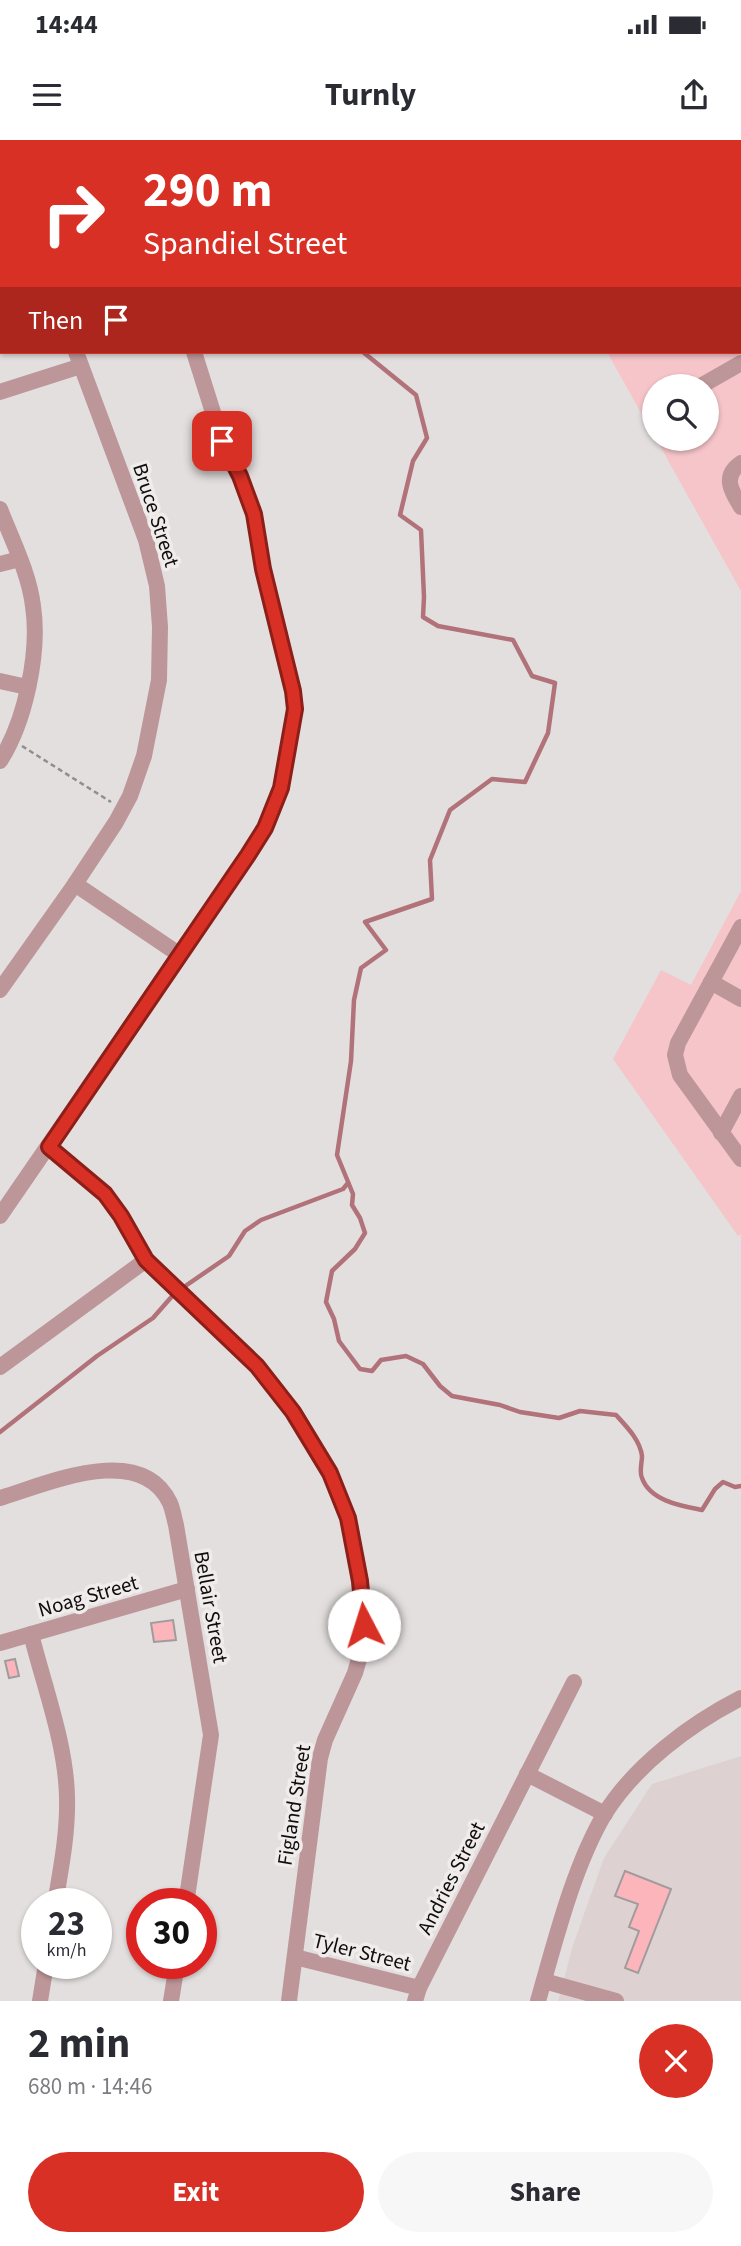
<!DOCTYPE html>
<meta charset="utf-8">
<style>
body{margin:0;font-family:"Source Sans 3",sans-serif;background:#f7f7f7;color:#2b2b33;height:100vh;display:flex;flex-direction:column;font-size:26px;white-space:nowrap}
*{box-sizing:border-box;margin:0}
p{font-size:23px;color:#7c7c81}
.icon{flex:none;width:38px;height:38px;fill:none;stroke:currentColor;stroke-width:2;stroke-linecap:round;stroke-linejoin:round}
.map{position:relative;height:1861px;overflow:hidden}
.drawer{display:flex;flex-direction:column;background:#fff;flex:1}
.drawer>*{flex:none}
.hud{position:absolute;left:0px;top:0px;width:742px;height:214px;box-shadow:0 2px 5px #0004;background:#d93025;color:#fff;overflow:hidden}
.fabs{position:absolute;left:642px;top:234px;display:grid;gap:14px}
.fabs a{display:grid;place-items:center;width:77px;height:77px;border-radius:50%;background:#fff;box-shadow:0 2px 5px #0004;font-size:35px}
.speed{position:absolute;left:21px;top:1748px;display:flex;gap:14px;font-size:35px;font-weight:700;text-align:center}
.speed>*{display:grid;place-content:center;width:91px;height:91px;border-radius:50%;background:#fff;box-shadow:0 2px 5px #0004;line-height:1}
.speed small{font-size:18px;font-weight:400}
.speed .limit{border:10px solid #d22;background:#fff;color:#111}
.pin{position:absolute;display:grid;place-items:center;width:60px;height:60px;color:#fff;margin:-30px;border-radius:14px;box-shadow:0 4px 10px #0006}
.me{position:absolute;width:77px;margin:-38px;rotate:355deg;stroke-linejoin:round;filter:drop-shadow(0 0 5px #0008)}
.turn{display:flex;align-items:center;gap:24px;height:147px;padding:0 28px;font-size:32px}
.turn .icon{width:91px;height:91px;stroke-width:2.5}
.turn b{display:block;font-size:49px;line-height:60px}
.then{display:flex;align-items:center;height:66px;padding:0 28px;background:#0003;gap:14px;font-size:26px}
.round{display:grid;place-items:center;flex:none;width:74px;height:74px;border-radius:37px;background:#f7f7f7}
.head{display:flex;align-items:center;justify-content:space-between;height:119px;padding:0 28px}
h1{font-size:42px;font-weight:700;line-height:52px}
.action{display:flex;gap:14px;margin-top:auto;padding:14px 28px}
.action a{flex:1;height:80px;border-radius:42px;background:#d93025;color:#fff;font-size:28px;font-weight:700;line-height:80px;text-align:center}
.action a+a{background:#f7f7f7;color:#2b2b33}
.status{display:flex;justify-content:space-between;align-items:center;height:49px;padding:0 35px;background:#fff;direction:ltr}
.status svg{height:19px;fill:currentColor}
header{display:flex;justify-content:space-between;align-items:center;height:91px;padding:0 28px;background:#fff;font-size:32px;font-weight:700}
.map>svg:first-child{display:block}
</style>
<div class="status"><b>14:44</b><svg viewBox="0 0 49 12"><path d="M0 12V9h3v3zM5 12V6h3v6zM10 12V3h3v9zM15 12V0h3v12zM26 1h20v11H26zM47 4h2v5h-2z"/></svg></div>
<header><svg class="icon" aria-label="menu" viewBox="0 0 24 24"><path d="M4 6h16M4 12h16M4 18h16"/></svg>Turnly<svg class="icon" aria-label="share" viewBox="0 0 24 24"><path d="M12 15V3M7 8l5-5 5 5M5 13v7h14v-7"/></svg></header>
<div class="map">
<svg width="741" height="1861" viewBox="0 0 741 1861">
<rect width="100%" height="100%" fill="#e4dfdf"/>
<!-- built -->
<path fill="#ded1d2" d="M741 1616V1861H558L573 1805 604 1718 652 1644Z"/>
<!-- green -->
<g fill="#f5c5c9">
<path d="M688 0H741V451L656 299H707V247H654V296L607 212H740V2H684Z"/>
<path d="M741 751V1094L738 1096 613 919 661 830 691 845Z"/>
</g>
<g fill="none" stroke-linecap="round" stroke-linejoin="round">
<!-- stream -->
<g stroke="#b1727a" stroke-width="4.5">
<path d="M364 2 365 0"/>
<path d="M363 212 416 255 427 298 413 321 400 375 421 390 424 457 423 477 438 486 513 500 532 536 555 543 548 593 525 642 492 639 450 670 430 720 432 759 365 782 386 810 361 828 354 860 351 921 337 1015 353 1054 352 1065 360 1078 365 1093 355 1109 332 1131 326 1162 334 1179 339 1201 360 1229 372 1231 381 1220 406 1216 423 1224 440 1246 452 1256 500 1265 520 1272 559 1278 580 1271 616 1275C627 1287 640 1300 642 1316 642 1323 639 1332 642 1338 650 1361 682 1366 702 1370L715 1349 723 1342 735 1347 741 1346"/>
<path d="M181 1149 229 1116 245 1091 261 1080 343 1049 348 1043"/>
<path d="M0 1292 97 1216 153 1178 174 1154"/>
</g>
</g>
<!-- building -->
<g fill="#fdb5bc" stroke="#a09c9c" stroke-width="2">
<path d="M173 1480 176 1500 154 1502 151 1483Z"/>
<path d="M15 1519 19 1536 9 1538 5 1521Z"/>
<path d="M625 1731 671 1749 638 1833 625 1828 639 1791 629 1787 638 1764 615 1756Z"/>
</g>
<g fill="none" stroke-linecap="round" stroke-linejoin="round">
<!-- path -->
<path stroke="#918e8e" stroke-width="2.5" stroke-dasharray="5 3.5" stroke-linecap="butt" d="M22 606 111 662"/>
<!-- minor -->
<g stroke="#bd9699" stroke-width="16">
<path d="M3 0V2"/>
<path d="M138 0V2"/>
<path d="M740 22H741"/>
<path d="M740 123 741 122"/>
<path d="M699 247 741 223"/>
<path d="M0 252 81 226"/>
<path d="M741 323C722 336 731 351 741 367"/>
<path d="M0 369C12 400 29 433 33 466 40 513 25 582 0 621"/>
<path d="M0 424 20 419"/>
<path d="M0 541 27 547"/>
<path d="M75 744 180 815"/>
<path d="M741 787 678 903 675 915 680 935 741 1019"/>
<path d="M711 842 741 859"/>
<path d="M0 850 75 744 116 682 130 656 144 616 159 540 160 487 157 446 146 400 76 212"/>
<path d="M721 993 741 956"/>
<path d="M49 1007 105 1054 121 1076 146 1120 257 1226 293 1272 330 1333 348 1378 353 1402 363 1466 364 1501 355 1533 325 1600 320 1618 289 1861"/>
<path d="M0 1076 248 715 265 688 281 648 295 569 293 551 263 429 254 374 240 336 222 301 194 212"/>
<path d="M0 1227 146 1120"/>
<path d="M0 1358C47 1344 141 1301 170 1363 173 1370 174 1378 176 1385L211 1595 186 1764"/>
<path d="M31 1494C44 1546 66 1604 67 1657 68 1693 61 1728 55 1764"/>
<path d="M0 1503 187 1449"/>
<path d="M527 1634 605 1674"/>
<path d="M295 1817 419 1848"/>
<path d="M544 1841 616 1861"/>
<path d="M40 1861 46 1824"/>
<path d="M171 1861 177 1824"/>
<path d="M415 1861 419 1848 574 1542"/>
<path d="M538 1861C555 1802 573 1728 604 1675 634 1626 690 1584 741 1558"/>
</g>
</g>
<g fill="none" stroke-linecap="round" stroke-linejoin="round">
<!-- route casing -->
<g stroke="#8d1f18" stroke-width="18">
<path id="route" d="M222 301 240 336 254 374 263 429 293 551 295 569 281 648 265 688 248 715 49 1007 105 1054 121 1076 146 1120 257 1226 293 1272 330 1333 348 1378 360 1441 364 1485"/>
</g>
<!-- route -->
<use href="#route" stroke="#d93025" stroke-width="12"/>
</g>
<g text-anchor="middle" stroke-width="7" stroke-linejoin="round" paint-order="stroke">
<!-- street labels -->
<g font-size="21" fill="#0f0d0d" stroke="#f1ecec">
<text transform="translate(156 375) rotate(72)" y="7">Bruce Street</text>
<text transform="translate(88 1456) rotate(-16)" y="7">Noag Street</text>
<text transform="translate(211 1467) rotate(80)" y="7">Bellair Street</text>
<text transform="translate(294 1665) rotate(-81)" y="7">Figland Street</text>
<text transform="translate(451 1738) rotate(-63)" y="7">Andries Street</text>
<text transform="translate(362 1812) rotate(14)" y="7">Tyler Street</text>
</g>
</g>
</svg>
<div class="fabs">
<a><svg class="icon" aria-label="search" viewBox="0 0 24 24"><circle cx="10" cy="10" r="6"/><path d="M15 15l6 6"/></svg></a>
</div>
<div class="speed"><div>23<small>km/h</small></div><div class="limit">30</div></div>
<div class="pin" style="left:222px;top:301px;background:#d93025"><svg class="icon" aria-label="arrive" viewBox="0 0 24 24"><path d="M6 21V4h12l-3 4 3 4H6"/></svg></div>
<svg class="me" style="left:364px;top:1485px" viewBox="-20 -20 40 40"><circle r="19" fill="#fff"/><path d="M0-13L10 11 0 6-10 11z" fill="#d93025"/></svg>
<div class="hud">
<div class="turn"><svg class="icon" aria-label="right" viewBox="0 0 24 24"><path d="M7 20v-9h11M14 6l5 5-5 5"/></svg><div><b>290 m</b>Spandiel Street</div></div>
<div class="then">Then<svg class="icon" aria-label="arrive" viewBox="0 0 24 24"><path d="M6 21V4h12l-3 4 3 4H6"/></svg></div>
</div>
</div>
<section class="drawer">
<div class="head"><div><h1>2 min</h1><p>680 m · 14:46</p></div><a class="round" style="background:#d93025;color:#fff"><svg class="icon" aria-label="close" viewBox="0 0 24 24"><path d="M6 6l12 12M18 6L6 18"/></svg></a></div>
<div class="action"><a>Exit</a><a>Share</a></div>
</section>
